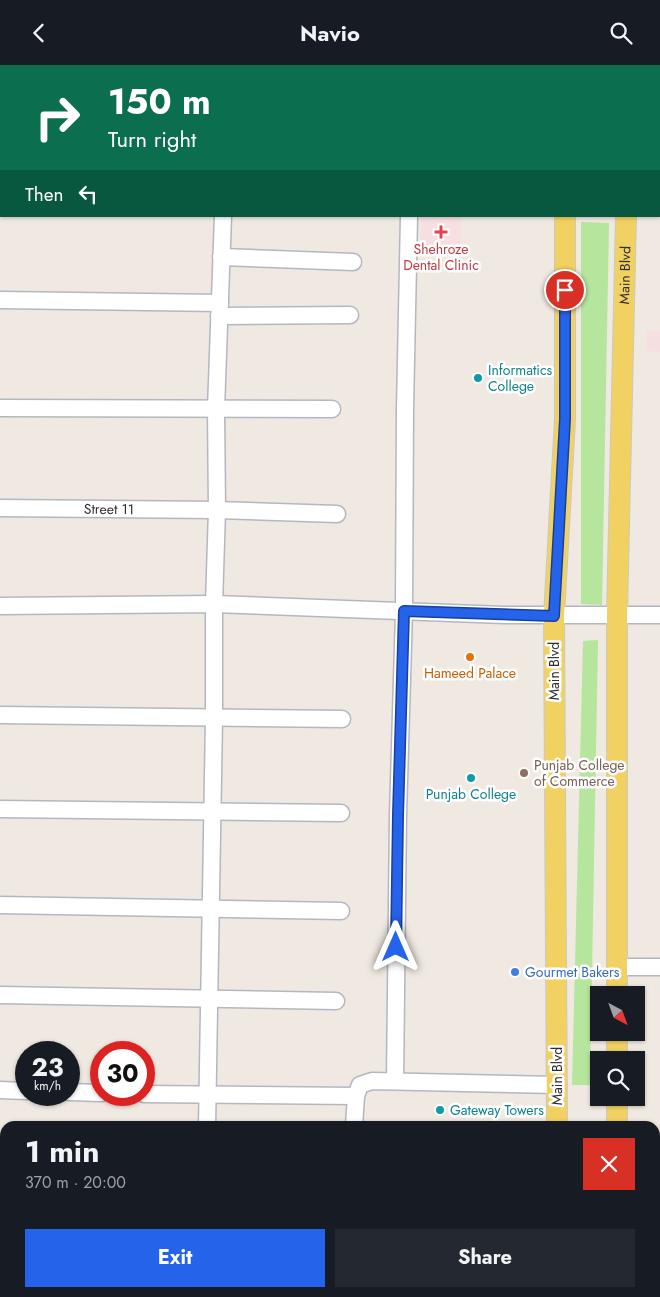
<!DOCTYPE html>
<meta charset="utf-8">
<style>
body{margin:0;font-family:Jost,sans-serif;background:#242831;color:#f1f3f6;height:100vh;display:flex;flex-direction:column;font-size:19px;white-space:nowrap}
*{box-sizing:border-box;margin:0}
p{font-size:16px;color:#9ea1a6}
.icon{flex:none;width:28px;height:28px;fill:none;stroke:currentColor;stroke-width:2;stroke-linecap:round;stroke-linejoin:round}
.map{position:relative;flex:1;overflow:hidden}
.side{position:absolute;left:0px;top:1056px;width:660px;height:176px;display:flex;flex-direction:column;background:#171b24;border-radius:15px 15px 0 0;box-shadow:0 1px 4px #0004}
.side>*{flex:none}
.top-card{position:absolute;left:0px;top:0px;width:660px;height:152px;box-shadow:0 1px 4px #0004;background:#0b6e4f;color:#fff;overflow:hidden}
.needle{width:32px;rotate:139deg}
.fabs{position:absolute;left:590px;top:921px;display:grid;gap:10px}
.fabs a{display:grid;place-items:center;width:55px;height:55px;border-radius:0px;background:#171b24;box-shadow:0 1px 4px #0004;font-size:25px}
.speed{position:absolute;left:15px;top:976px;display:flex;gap:10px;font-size:25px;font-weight:700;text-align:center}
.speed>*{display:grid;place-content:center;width:65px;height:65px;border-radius:50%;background:#171b24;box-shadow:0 1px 4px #0004;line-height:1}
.speed small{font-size:12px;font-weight:400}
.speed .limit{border:8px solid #d22;background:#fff;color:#111}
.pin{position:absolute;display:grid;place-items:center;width:42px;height:42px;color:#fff;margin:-21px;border:2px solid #fff;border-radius:50%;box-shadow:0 1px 5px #0007}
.me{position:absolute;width:55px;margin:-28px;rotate:0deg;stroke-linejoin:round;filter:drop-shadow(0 0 4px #0008)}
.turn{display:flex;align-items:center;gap:18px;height:105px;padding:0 25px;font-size:22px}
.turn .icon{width:65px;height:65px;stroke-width:2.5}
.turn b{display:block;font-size:35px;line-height:42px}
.then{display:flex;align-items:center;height:48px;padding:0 25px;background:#0003;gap:10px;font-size:19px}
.round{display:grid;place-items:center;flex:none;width:52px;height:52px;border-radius:0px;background:#242831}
.headline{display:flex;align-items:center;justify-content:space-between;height:85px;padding:0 25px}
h1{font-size:30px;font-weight:700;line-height:38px}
.action{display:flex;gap:10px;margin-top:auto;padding:10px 25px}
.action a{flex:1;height:58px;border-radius:0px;background:#2563eb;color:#fff;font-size:20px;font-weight:700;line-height:58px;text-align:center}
.action a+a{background:#242831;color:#f1f3f6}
header{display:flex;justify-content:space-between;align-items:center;height:65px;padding:0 25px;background:#171b24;font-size:22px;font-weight:700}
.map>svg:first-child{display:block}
</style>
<header><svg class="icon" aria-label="back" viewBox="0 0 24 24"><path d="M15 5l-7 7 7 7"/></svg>Navio<svg class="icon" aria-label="search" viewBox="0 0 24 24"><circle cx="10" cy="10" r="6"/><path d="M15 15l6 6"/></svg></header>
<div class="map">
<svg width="660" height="1232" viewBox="0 0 660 1232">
<rect width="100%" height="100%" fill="#efe9e1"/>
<!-- medical -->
<g fill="#f5dfe0">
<path d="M421 151H461L460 184 420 183Z"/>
<path d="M647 266H660V287L646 286Z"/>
</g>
<!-- green -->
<g fill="#b6e59e">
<path d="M581 157 609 158 602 540 581 539Z"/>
<path d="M598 575 590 1020H572L583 576Z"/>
</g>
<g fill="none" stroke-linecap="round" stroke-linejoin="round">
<!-- minor casing -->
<g stroke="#b4b7c1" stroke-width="19">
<g id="minor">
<path d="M225 1V0"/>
<path d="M415 1V0"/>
<path d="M0 78H1"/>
<path d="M0 130H1"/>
<path d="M659 142H660"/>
<path d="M221 192 353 197"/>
<path d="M0 235 220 238"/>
<path d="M219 251 350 250"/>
<path d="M0 343 332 344"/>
<path id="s1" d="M0 443 217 445 337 449"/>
<path d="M0 541 214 539 504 550H660"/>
<path d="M0 650 342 654"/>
<path d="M0 744 341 748"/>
<path d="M0 840 341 846"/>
<path d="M617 902H660"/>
<path d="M0 930 336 936"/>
<path d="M395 1016 398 750 404 546 405 343 409 151"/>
<path d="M0 1025 26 1026"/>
<path d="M69 1027 101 1028"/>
<path d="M144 1029 356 1031"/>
<path d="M207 1061 214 653V539L217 445 216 344 223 151"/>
<path d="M354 1061 356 1031 360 1020 372 1016 558 1020"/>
<path d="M0 1120H5"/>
<path d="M655 1153H660"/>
</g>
</g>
<!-- major casing -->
<g stroke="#c9c9c9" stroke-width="22">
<g id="major">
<path d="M566 1V0"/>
<path d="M629 1V0"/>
<path id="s2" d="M617 930V550L626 151"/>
<path d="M617 995V968"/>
<path d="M557 1061 554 551 565 354V151"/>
<path d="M617 1061V1032"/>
<path d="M655 1188 660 1190"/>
<path d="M0 1195H5"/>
<path d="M0 1225H5"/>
<path d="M278 1228 446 1230 475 1232"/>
<path d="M546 1232V1228"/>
<path d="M616 1232 617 1228"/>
</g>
</g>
<!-- minor -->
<use href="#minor" stroke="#fff" stroke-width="16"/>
<!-- major -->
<use href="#major" stroke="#f2d163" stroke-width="20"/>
</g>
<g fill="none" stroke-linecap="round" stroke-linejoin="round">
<!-- route casing -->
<g stroke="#184099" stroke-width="12">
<path id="route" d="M396 882 398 750 404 546 554 551 565 354V225"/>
</g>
<!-- route -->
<use href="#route" stroke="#2563eb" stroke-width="9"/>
</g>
<!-- markers -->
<path fill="#e0444e" stroke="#fff" stroke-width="2" d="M438.5 159.5h5v5h5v5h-5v5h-5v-5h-5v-5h5z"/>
<g fill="#0f9aa8" stroke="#fff" stroke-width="2">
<circle cx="478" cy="313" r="5"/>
<circle cx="471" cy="713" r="5"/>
<circle cx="440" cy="1045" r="5"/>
</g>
<circle fill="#e8710a" stroke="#fff" stroke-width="2" cx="470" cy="592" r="5"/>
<circle fill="#8d6e63" stroke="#fff" stroke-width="2" cx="524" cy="708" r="5"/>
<circle fill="#3f7fe0" stroke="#fff" stroke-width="2" cx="515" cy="907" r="5"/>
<g text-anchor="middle" stroke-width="5" stroke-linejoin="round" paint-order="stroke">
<!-- health labels -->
<g font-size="14" fill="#be3a42" stroke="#fff">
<text x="441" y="189">Shehroze<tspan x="441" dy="16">Dental Clinic</tspan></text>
</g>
<!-- street labels -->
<g font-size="14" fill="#2e2e2e" stroke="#fff">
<text dy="5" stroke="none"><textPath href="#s2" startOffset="720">Main Blvd</textPath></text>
<text dy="5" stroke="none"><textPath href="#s1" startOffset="109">Street 11</textPath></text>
<text transform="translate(554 606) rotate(-90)" y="5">Main Blvd</text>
<text transform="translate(557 1011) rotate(-90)" y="5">Main Blvd</text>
</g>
<!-- culture labels -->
<g font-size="14" fill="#0d838f" stroke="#fff" text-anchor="start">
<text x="488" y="310">Informatics<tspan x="488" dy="16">College</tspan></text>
<text x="471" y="734" text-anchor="middle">Punjab College</text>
<text x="450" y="1050">Gateway Towers</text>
</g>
<!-- food labels -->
<g font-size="14" fill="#c56008" stroke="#fff">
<text x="470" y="613">Hameed Palace</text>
</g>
<!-- education labels -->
<g font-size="14" fill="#785e54" stroke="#fff" text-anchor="start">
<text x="534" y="705">Punjab College<tspan x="534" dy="16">of Commerce</tspan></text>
</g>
<!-- shop labels -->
<g font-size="14" fill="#366cbe" stroke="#fff" text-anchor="start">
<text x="525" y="912">Gourmet Bakers</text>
</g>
</g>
</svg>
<div class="fabs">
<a><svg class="needle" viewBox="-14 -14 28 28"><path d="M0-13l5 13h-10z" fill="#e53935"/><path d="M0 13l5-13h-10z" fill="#9ea1a6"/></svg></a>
<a><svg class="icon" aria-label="search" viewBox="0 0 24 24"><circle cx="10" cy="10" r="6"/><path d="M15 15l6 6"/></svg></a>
</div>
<div class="speed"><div>23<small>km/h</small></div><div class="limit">30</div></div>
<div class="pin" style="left:565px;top:225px;background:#d93025"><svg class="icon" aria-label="arrive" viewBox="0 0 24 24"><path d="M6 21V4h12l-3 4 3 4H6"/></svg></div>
<svg class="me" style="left:396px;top:882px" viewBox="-20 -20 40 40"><path d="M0-17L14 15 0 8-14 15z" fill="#2563eb" stroke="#fff" stroke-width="4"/></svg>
<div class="top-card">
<div class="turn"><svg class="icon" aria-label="right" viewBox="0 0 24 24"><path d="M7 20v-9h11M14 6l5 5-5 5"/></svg><div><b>150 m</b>Turn right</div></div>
<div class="then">Then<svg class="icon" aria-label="left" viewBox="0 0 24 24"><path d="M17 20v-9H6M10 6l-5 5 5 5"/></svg></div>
</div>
<section class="side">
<div class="headline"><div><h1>1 min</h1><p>370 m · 20:00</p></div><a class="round" style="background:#d93025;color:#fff"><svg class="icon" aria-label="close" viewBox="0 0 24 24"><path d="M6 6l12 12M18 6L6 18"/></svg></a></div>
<div class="action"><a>Exit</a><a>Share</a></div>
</section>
</div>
